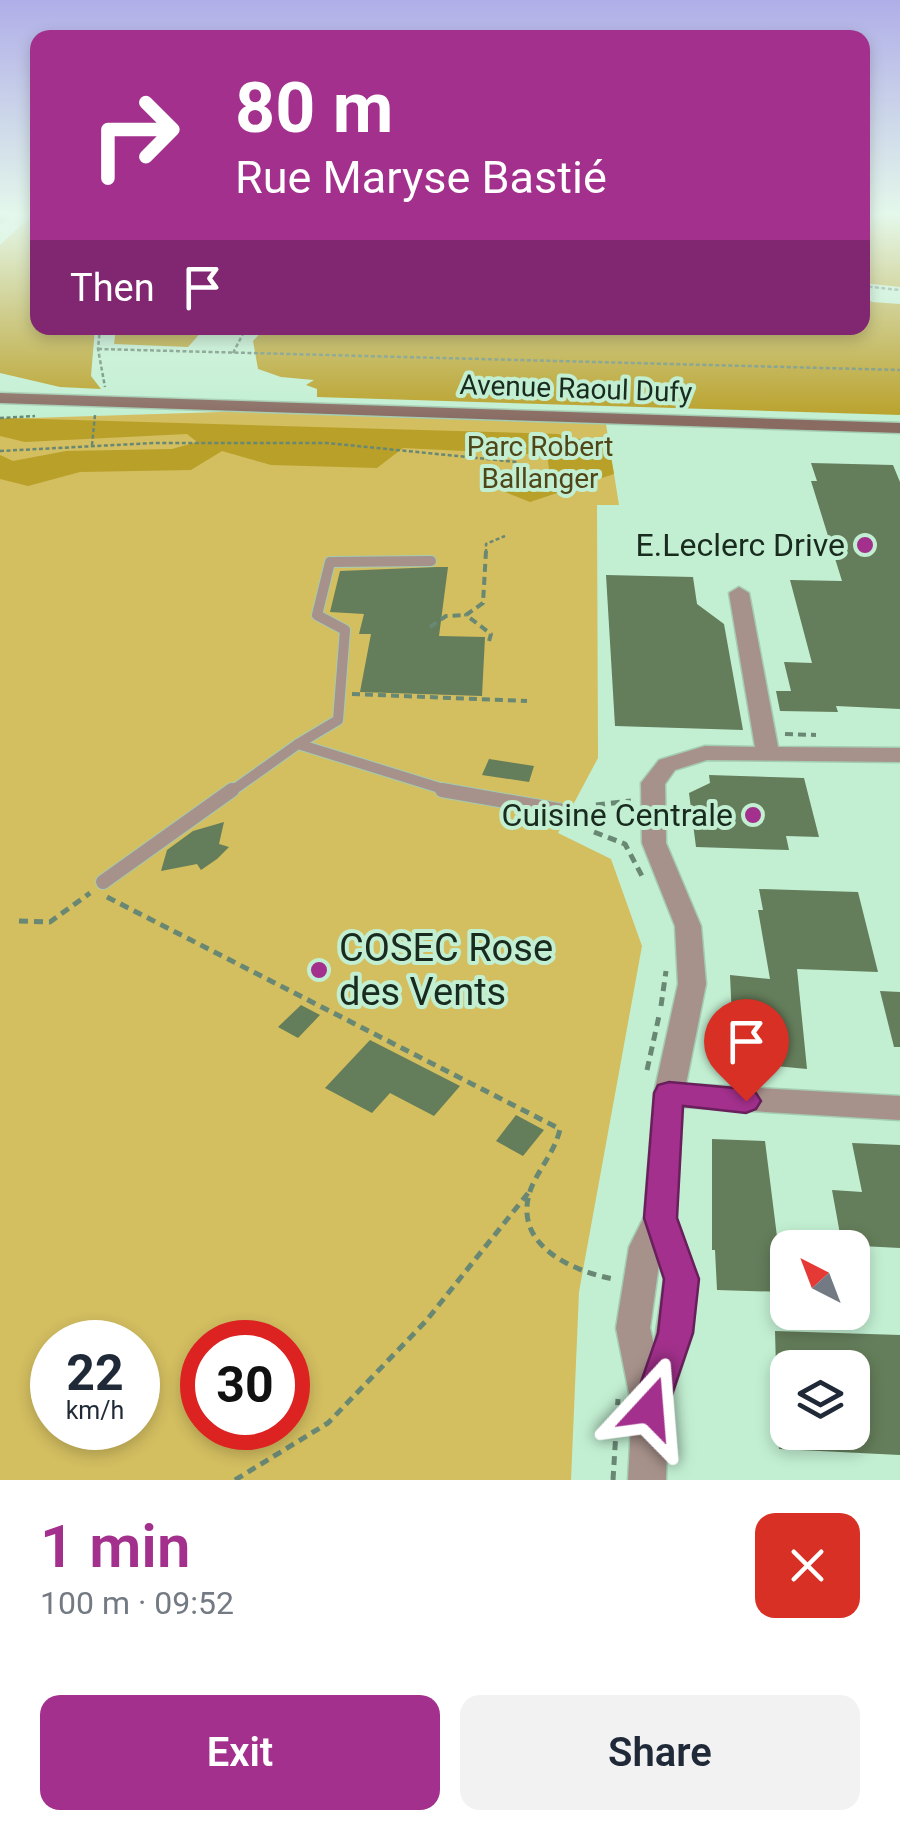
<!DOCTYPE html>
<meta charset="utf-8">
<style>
body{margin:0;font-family:Roboto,sans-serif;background:#f2f2f3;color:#1f2937;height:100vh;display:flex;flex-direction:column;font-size:38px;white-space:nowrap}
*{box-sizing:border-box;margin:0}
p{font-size:32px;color:#747a83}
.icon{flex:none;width:55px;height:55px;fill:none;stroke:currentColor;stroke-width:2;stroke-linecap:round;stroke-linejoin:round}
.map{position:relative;height:1480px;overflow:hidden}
.details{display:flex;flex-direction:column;background:#fff;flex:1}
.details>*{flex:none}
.banner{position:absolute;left:30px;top:30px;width:840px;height:305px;border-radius:20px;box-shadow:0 5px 15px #0003;background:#a2308c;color:#fff;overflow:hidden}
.needle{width:65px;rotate:318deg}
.buttons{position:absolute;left:770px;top:1230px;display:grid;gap:20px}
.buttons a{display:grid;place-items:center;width:100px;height:100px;border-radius:20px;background:#fff;box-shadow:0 5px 15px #0003;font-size:50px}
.speed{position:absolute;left:30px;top:1320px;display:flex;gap:20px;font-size:50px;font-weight:700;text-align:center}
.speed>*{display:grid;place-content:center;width:130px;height:130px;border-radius:50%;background:#fff;box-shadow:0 5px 15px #0003;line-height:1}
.speed small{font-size:25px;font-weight:400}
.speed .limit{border:15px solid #d22;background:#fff;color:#111}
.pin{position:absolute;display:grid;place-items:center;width:85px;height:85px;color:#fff;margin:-102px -42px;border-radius:50% 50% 50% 0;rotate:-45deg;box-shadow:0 0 10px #0007}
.pin .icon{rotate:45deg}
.me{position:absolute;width:110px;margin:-55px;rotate:19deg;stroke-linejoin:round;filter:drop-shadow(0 0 8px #0008)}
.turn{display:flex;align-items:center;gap:35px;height:210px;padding:0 40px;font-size:45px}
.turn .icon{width:130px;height:130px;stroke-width:2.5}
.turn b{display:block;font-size:70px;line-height:85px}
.then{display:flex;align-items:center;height:95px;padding:0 40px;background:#0003;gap:20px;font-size:38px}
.round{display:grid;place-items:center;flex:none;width:105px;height:105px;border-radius:20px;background:#f2f2f3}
.head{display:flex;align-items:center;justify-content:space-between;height:170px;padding:0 40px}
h1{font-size:60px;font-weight:600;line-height:75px;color:#a2308c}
.action{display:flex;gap:20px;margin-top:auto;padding:20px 40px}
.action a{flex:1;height:115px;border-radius:20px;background:#a2308c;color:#fff;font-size:40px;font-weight:600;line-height:115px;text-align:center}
.action a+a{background:#f2f2f3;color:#1f2937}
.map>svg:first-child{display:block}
</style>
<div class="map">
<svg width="900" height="1480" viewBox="0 0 900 1480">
<rect width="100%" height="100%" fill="#c2efd2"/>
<!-- green -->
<path fill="#d3be60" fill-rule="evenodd" d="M251 411 606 424 619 505H597L598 758 558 833 611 859 642 946 579 1292 571 1480H0V419ZM52 1342H138V1428H52ZM202 1342H288V1428H202Z"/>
<!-- forest -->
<g fill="#b9a029">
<path d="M34 213H38V328H95L91 376 101 389 60 387 0 373V245Z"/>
<path d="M863 213H900V287L863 283Z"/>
<path d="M863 296 872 302 900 304V415L317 397V389L306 385 314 380 281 377 258 369 253 341 265 328H862Z"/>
<path d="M116 328H205L188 347 114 344Z"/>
<path d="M7 418 558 434 609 446 614 474 530 502 500 490 549 469 547 455 403 448 377 468 271 465 222 451 191 470 80 472 28 486 0 479V455L13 461 66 451 172 449 197 442 187 434 25 442 0 436V419Z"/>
</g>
<!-- building -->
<g fill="#647d5a">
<path d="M811 463 893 465 900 482V709L836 706 838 712 780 711 776 691H791L784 662 812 663 790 580 842 581 811 481H817Z"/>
<path d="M437 567H448L439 636 485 637 482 696 360 692 371 634H359L364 614 330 612 340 571Z"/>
<path d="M606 575 693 577 697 604 724 624 743 730 615 726Z"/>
<path d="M489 759 534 766 529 782 482 775Z"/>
<path d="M709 775 804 778 819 837 786 836 789 850 696 847 689 793 710 783Z"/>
<path d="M224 822 219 844 229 847 217 859 201 870 197 864 161 871 167 850 193 831Z"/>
<path d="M759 889 858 892 878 972 797 969 807 1069 734 1062 730 975 770 979 758 910H763Z"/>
<path d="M880 991 900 992V1047H894Z"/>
<path d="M301 1005 320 1015 298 1038 278 1027Z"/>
<path d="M370 1040 460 1086 434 1116 390 1093 372 1113 325 1088Z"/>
<path d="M516 1115 544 1130 523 1156 496 1141Z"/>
<path d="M712 1139 765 1141 784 1292 717 1290 715 1250H712Z"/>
<path d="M852 1143 900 1145V1248L842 1245 832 1190 862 1192Z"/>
<path d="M775 1331 900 1335V1455L779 1449 778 1432H852V1368H776Z"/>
</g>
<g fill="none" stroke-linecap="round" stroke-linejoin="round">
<!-- service-far1 casing -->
<g stroke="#a4ccb2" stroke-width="12">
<g id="service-far1">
<path d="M298 744 338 720 345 630 317 615 330 562 431 561"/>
<path d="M229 793 298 744 456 793"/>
</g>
</g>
<!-- service casing -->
<g stroke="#a4ccb2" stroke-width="16">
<g id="service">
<path d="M442 790 586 815"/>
<path d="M103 882 232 790"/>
</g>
</g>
<!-- minor casing -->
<g stroke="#a4ccb2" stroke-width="3">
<path id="minor" d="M739 587 749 593 778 747 900 748V762L707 760 675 770 665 784 666 843 701 926 706 984 686 1084 900 1096V1120L683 1107 676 1218 698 1279 693 1333 668 1408 666 1480H628L632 1408 616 1328 629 1247 644 1217 654 1093 678 984 675 926 642 843 641 783 659 760 705 746 755 747 729 593ZM659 1264 664 1279 654 1345 650 1328Z"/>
</g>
<!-- secondary casing -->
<g stroke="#a4ccb2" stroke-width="3">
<g id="secondary">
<path d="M0 213H13L0 224Z"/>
<path d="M0 393 900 423V433L0 403Z"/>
</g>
</g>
<!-- path-far2 -->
<g stroke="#698874" stroke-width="2.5" stroke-dasharray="4 2.5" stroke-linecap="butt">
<path d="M862 286 900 290"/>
<path d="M100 328 98 349 105 387"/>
<path d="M98 349 900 370"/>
<path d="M233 353 246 328"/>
<path d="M0 418 35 416"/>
<path d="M92 445 95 415"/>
<path d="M0 451 154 443H327L517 462"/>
<path d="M486 553V544L505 536"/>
</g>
<!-- path-far1 -->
<g stroke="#698874" stroke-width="4" stroke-dasharray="8 5" stroke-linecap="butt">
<path d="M486 551 483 603 466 615 491 634 489 641"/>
<path d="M430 627 446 616 466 615"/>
<path d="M352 694 527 701"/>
<path d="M785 734 816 735"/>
</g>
<!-- path -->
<g stroke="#698874" stroke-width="5" stroke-dasharray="9 6" stroke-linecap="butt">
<path d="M596 805 631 801"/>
<path d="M594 832 625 844 642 876"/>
<path d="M107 897 560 1129C555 1151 541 1166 532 1186 509 1242 568 1270 613 1279"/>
<path d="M19 921 50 922 90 893"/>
<path d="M661 1006 666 971"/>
<path d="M647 1070 659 1016"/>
<path d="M235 1480 328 1423 426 1321 529 1192"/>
<path d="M613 1480 618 1399"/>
</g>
<!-- service-far1 -->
<use href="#service-far1" stroke="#a7918b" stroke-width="10"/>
<!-- service -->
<use href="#service" stroke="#a7918b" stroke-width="14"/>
<!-- minor -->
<use href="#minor" fill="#a7918b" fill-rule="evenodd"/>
<!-- secondary -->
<use href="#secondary" fill="#896b62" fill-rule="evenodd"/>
</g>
<!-- sky -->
<linearGradient id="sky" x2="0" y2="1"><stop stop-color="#b0aee8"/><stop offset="0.51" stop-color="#e4f8eb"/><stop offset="1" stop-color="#e4f8eb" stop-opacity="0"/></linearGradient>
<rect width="900" height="420" fill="url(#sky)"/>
<!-- route -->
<path fill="#a2308c" stroke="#691f5b" stroke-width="2.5" d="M669 1082 746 1089 756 1093 761 1101 756 1109 746 1113 683 1106 677 1218 699 1279 693 1333 663 1421 650 1426 638 1421 632 1408 658 1333 664 1279 644 1218 654 1093 658 1085Z"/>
<!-- markers -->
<g fill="#a2308c" stroke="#c2efd2" stroke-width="4">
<circle cx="865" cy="545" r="10"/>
<circle cx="753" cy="815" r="10"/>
<circle cx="319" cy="970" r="10"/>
</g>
<g text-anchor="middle" stroke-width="8" stroke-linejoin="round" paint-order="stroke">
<!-- far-street labels -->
<g font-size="28" fill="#192a1f" stroke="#c2efd2">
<text transform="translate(576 388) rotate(2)" y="10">Avenue Raoul Dufy</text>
</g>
<!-- far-park labels -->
<g font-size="28" fill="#4f4517" stroke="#c2efd2">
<text x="540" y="456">Parc Robert<tspan x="540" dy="32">Ballanger</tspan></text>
</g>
<!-- poi labels -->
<g font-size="32" fill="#192a1f" stroke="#c2efd2" text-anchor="end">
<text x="845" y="556">E.Leclerc Drive</text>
<text x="733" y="826">Cuisine Centrale</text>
</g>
<!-- near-poi labels -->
<g font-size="38" fill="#192a1f" stroke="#c2efd2" text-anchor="start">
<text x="339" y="961">COSEC Rose<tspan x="339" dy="44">des Vents</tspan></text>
</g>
</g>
</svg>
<div class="buttons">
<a><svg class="needle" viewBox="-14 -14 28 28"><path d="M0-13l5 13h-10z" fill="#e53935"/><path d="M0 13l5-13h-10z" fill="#747a83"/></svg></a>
<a><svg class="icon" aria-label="layers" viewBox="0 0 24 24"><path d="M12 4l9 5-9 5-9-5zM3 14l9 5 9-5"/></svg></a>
</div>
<div class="speed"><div>22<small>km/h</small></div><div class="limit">30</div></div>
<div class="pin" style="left:746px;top:1101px;background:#d93025"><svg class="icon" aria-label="arrive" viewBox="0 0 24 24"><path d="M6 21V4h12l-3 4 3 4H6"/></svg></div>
<svg class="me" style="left:650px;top:1408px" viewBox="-20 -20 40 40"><path d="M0-17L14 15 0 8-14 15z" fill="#a2308c" stroke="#fff" stroke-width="4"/></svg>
<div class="banner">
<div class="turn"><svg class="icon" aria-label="right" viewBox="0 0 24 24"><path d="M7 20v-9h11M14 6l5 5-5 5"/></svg><div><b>80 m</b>Rue Maryse Bastié</div></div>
<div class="then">Then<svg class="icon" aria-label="arrive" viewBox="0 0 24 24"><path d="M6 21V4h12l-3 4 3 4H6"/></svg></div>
</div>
</div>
<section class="details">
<div class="head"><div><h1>1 min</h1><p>100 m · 09:52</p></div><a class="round" style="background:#d93025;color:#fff"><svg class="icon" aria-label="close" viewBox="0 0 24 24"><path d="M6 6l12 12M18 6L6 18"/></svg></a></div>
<div class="action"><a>Exit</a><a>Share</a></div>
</section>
